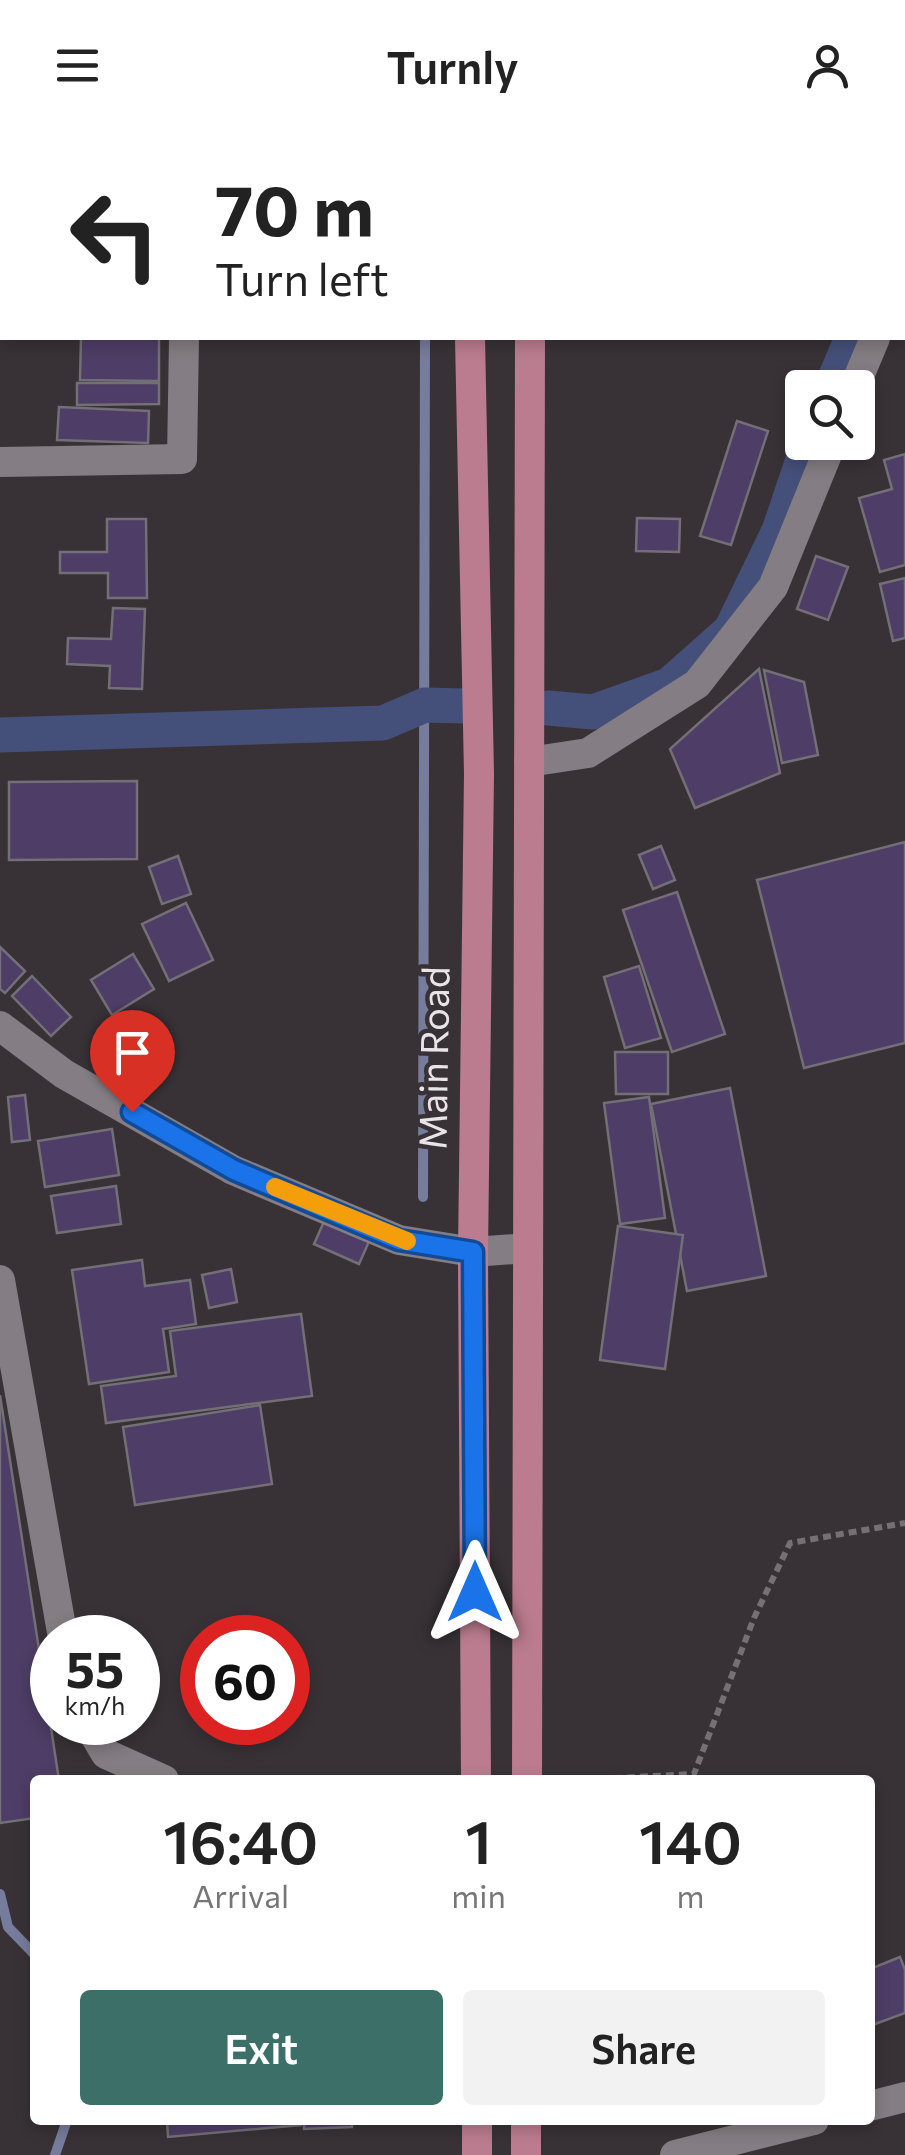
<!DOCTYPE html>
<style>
body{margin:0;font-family:Commissioner,sans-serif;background:#f2f2f2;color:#222;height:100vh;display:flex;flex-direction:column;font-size:38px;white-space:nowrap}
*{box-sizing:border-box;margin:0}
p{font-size:32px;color:#767676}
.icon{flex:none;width:55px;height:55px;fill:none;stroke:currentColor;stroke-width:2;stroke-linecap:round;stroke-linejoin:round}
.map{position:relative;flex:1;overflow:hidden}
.drawer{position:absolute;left:30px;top:1645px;width:845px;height:350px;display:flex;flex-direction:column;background:#fff;border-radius:10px;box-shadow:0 5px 15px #0003}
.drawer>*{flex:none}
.top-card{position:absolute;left:0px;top:0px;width:905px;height:210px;box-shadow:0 5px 15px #0003;background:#fff;color:#222;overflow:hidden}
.tools{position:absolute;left:785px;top:240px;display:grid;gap:20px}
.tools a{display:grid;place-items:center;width:90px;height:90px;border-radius:10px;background:#fff;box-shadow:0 5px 15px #0003;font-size:50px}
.speed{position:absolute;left:30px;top:1485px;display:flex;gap:20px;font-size:50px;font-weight:700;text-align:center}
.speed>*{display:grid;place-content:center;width:130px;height:130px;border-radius:50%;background:#fff;box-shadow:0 5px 15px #0003;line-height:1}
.speed small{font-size:25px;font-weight:400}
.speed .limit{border:15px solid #d22;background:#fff;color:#111}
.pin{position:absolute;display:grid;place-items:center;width:85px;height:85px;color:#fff;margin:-102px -42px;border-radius:50% 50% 50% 0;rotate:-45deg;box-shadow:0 0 10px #0007}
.pin .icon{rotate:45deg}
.me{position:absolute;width:110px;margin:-55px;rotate:0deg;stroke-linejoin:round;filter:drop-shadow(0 0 8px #0008)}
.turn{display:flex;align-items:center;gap:35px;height:210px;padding:0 50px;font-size:45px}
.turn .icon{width:130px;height:130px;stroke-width:2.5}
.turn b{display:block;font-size:70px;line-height:85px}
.eta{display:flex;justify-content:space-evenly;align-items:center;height:170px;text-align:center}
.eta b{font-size:60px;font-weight:600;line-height:70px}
.action{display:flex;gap:20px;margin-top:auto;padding:20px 50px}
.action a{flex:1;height:115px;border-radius:10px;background:#3c6f67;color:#fff;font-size:40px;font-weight:600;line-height:115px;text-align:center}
.action a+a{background:#f2f2f2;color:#222}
header{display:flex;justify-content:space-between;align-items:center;height:130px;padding:0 50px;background:#fff;font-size:45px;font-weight:600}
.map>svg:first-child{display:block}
</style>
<header><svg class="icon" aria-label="menu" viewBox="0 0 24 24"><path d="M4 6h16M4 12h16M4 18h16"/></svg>Turnly<svg class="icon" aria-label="person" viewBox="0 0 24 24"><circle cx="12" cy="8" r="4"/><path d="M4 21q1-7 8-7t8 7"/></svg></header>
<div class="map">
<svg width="905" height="2025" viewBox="0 0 905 2025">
<rect width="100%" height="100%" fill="#383237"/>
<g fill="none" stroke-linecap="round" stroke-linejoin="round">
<!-- stream -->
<g stroke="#767c9b" stroke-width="10">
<path d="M426 2V0"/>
<path d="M423 1067 425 208"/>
<path d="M0 1764 8 1797 35 1825"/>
<path d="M55 2025 67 1990"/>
</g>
<!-- canal -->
<g stroke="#45507a" stroke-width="35">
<path d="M902 85 905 79"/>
<path d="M831 258 852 208"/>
<path d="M548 578 593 582 669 555 731 500 779 401 809 312"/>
<path d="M0 605 383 593 425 575 464 576"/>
</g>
</g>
<!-- building -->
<g fill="#4e3d66" stroke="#726f76" stroke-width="2.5">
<rect x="80" y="0" width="82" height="2"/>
<path d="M81 208H159V251L80 250Z"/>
<path d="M77 253H159V274L77 275Z"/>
<path d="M59 277 149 281 148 313 57 310Z"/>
<path d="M737 291 768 301 731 415 700 406Z"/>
<path d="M905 324V435L880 442 859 368 892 359 884 330Z"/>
<path d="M637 388 680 389 679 422 636 421Z"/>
<path d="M107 389H146L147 468H108V443H60V422H107Z"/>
<path d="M816 426 848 437 828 490 797 479Z"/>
<path d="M905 448V508L893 511 880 454Z"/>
<path d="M113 478 145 479 142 559 109 558 110 536 67 534 68 508 111 509Z"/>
<path d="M759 539 780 643 695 678 670 619Z"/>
<path d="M764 540 804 552 818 625 782 633Z"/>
<path d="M137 651V729L9 730V652Z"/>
<path d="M905 712V913L804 938 757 750Z"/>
<path d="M661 716 675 750 653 759 639 725Z"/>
<path d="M178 726 191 764 162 774 149 737Z"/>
<path d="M677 762 725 904 672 922 623 780Z"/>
<path d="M186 773 213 830 169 851 142 794Z"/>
<path d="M0 817 25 841 5 863 0 859Z"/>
<path d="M133 824 154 859 112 885 91 850Z"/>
<path d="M639 836 661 908 625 918 604 847Z"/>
<path d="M32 846 71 887 51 906 12 866Z"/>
<path d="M615 922H668V964H616Z"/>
<path d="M730 958 766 1146 687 1161 651 974Z"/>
<path d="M25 965 30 1010 12 1012 8 967Z"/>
<path d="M649 967 665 1088 620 1094 604 973Z"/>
<path d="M112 999 119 1045 45 1057 38 1011Z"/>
<path d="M116 1056 121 1094 57 1103 51 1066Z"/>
<path d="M326 1087 371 1107 359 1134 314 1114Z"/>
<path d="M618 1096 683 1105 665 1239 600 1230Z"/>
<path d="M142 1130 145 1156 190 1150 196 1194 163 1199 169 1242 89 1254 72 1140Z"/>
<path d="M231 1139 237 1172 209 1178 202 1145Z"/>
<path d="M301 1184 312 1266 106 1293 101 1256 176 1246 170 1201Z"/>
<path d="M0 1265 59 1650H35V1688L0 1693Z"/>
<path d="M260 1275 272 1354 135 1375 123 1297Z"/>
<path d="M900 1827 905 1840V1883L870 1896V1839Z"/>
<path d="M167 1990H301V1995L168 2007Z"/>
<path d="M304 1990H352V1997L304 1999Z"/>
</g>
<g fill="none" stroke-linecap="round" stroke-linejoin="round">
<!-- path -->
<path stroke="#767075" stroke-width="6" stroke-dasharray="8 5" stroke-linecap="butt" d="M575 1650 694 1644 754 1488 790 1413 905 1393"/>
<!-- minor -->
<g stroke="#847d83" stroke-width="30">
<path d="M322 0V2"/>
<path d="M902 139 905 133"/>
<path d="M854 258 875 208"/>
<path d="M0 332 182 329 184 208"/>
<path d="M529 632 588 623 697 554 773 457 832 312"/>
<path d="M0 896 64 944 233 1040 399 1110 473 1122 528 1118"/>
<path d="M0 1150 63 1508"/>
<path d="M87 1592 106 1624 164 1650"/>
<path d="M870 1976 905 1967"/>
<path d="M675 2025 814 1990"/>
</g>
<!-- major -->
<g stroke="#ba7c8e" stroke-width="30">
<path d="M468 2V0"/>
<path d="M530 2V0"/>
<path d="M470 208 479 644 473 1122 476 1650"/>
<path d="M527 1650 530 208"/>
<path d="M477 1990V2025"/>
<path d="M526 2025V1990"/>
</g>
</g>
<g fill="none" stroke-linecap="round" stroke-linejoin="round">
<!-- route casing -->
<g stroke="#114b97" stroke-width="25">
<path id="route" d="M132 982 234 1040 399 1110 473 1122 475 1462"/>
</g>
<!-- route -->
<use href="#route" stroke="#1a73e8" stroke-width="18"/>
<!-- slow -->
<path stroke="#f59e0b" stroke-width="18" d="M275 1057 407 1111"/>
</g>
<g text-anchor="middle" stroke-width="9" stroke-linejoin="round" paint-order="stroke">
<!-- street labels -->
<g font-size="38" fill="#e8e4e7" stroke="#383237">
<text transform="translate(435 928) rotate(-89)" y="13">Main Road</text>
</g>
</g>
</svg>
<div class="tools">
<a><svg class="icon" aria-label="search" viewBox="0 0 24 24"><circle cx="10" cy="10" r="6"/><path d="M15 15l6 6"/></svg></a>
</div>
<div class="speed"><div>55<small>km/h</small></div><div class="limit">60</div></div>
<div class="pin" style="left:132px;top:982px;background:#d93025"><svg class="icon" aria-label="arrive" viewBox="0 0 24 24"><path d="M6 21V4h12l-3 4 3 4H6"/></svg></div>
<svg class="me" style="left:475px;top:1462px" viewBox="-20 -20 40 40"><path d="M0-17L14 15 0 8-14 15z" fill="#1a73e8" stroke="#fff" stroke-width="4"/></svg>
<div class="top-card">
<div class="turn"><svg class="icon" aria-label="left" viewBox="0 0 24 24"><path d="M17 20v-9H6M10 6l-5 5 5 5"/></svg><div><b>70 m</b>Turn left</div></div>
</div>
<section class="drawer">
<div class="eta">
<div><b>16:40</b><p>Arrival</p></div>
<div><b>1</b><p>min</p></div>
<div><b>140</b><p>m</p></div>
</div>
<div class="action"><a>Exit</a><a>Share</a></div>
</section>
</div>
